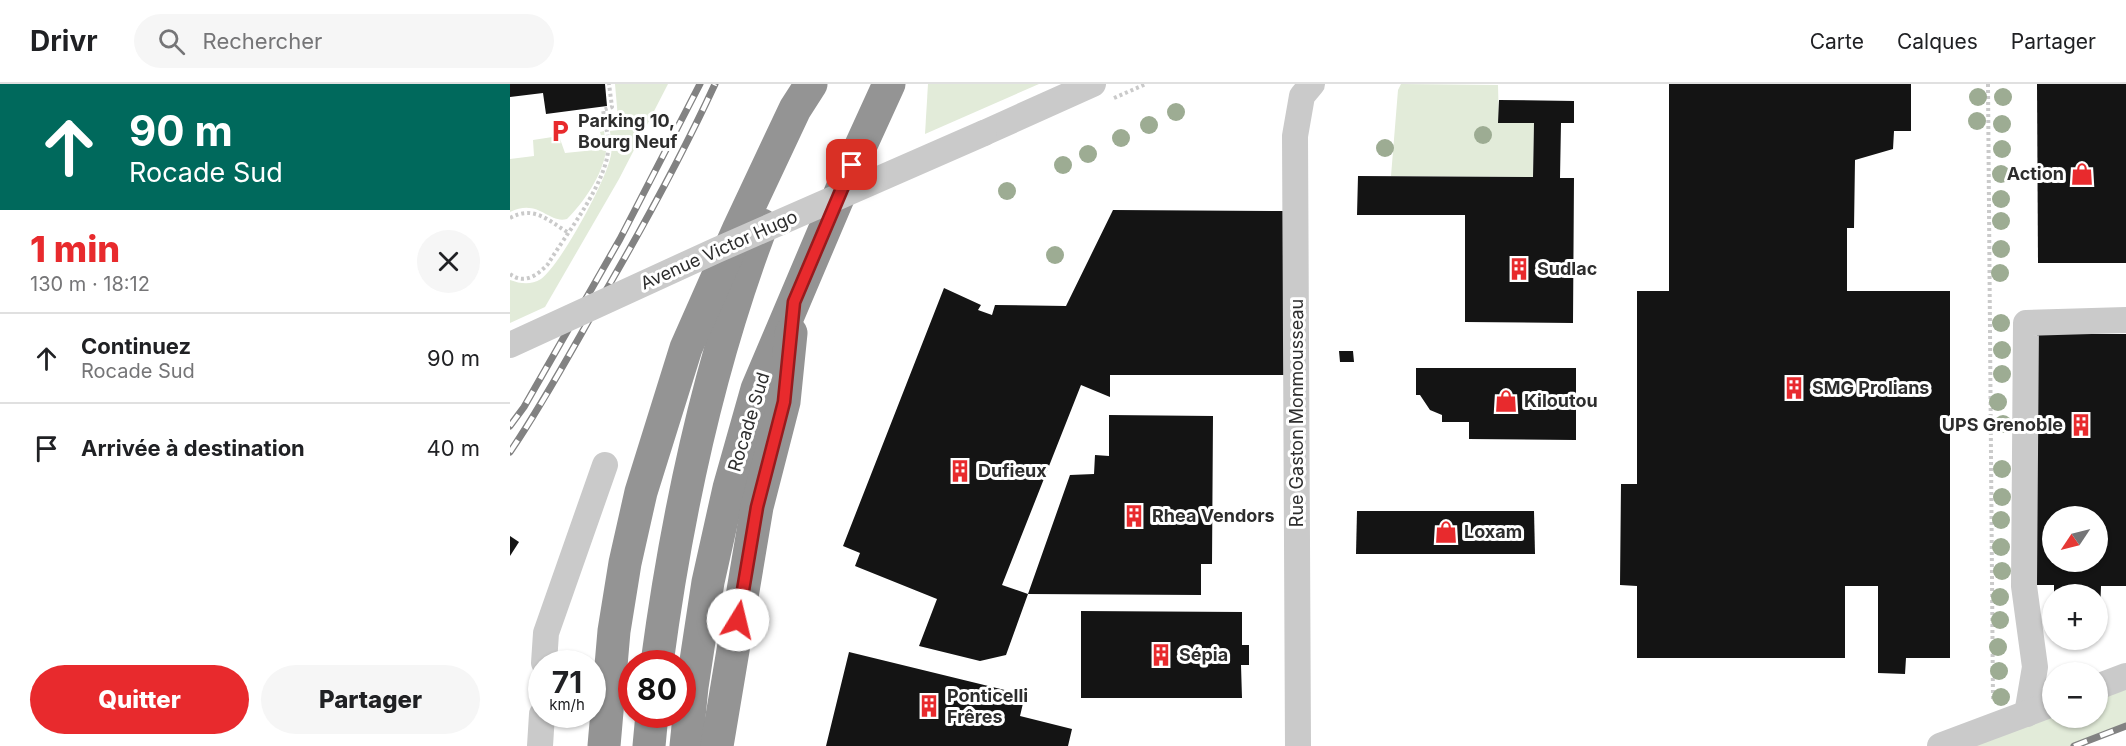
<!DOCTYPE html>
<html lang="fr">
<meta charset="utf-8">
<style>
body{margin:0;font-family:Inter,sans-serif;background:#f6f6f6;color:#202124;height:100vh;display:flex;flex-direction:column;font-size:22px;white-space:nowrap}
*{box-sizing:border-box;margin:0}
p{font-size:20px;color:#757577}
.icon{flex:none;width:33px;height:33px;fill:none;stroke:currentColor;stroke-width:2;stroke-linecap:round;stroke-linejoin:round}
.map{position:relative;flex:1;overflow:hidden}
.side{display:flex;flex-direction:column;background:#fff;width:510px}
.side>*{flex:none}
.banner{background:#00695c;color:#fff;overflow:hidden}
.needle{width:39px;rotate:235deg}
.buttons{position:absolute;left:1532px;top:422px;display:grid;gap:12px}
.buttons a{display:grid;place-items:center;width:66px;height:66px;border-radius:50%;background:#fff;box-shadow:0 2px 4px #0004;font-size:30px}
.speed{position:absolute;left:18px;top:566px;display:flex;gap:12px;font-size:30px;font-weight:700;text-align:center}
.speed>*{display:grid;place-content:center;width:78px;height:78px;border-radius:50%;background:#fff;box-shadow:0 2px 4px #0004;line-height:1}
.speed small{font-size:15px;font-weight:400}
.speed .limit{border:9px solid #d22;background:#fff;color:#111}
.pin{position:absolute;display:grid;place-items:center;width:51px;height:51px;color:#fff;margin:-26px;border-radius:12px;box-shadow:0 3px 9px #0006}
.me{position:absolute;width:66px;margin:-33px;rotate:9deg;stroke-linejoin:round;filter:drop-shadow(0 0 4px #0008)}
.turn{display:flex;align-items:center;gap:21px;height:126px;padding:0 30px;font-size:27px}
.turn .icon{width:78px;height:78px;stroke-width:2.5}
.turn b{display:block;font-size:42px;line-height:51px}
.round{display:grid;place-items:center;flex:none;width:63px;height:63px;border-radius:32px;background:#f6f6f6}
.headline{display:flex;align-items:center;justify-content:space-between;height:102px;padding:0 30px}
h1{font-size:36px;font-weight:800;line-height:45px;color:#e82a2d}
.action{display:flex;gap:12px;margin-top:auto;padding:12px 30px}
.action a{flex:1;height:69px;border-radius:36px;background:#e82a2d;color:#fff;font-size:24px;font-weight:800;line-height:69px;text-align:center}
.action a+a{background:#f6f6f6;color:#202124}
ul{padding:0;list-style:none}
li{display:flex;align-items:center;gap:18px;height:90px;padding:0 30px;border-top:2px solid #e0e0e0}
li div{flex:1}
li b{display:block;font-size:22px}
li em{font-style:normal}
header{display:flex;align-items:center;gap:36px;box-sizing:border-box;height:84px;padding:0 30px;background:#fff;border-bottom:2px solid #e0e0e0}
header strong{font-size:28px}
nav{display:flex;gap:33px;margin-inline-start:auto;font-size:21px}
.search{width:420px;height:54px;background:#f6f6f6;display:flex;align-items:center;gap:15px;box-sizing:border-box;padding:0 21px;border-radius:33px;color:#757577;font-size:22px}
main{display:flex;flex:1;min-height:0}
.map>svg:first-child{display:block}
</style>
<header>
<strong>Drivr</strong>
<div class="search"><svg class="icon" aria-label="search" viewBox="0 0 24 24"><circle cx="10" cy="10" r="6"/><path d="M15 15l6 6"/></svg>Rechercher</div>
<nav><a>Carte</a><a>Calques</a><a>Partager</a></nav>
</header>
<main>
<section class="side">
<div class="banner">
<div class="turn"><svg class="icon" aria-label="ahead" viewBox="0 0 24 24"><path d="M12 20V5M6 11l6-6 6 6"/></svg><div><b>90 m</b>Rocade Sud</div></div>
</div>
<div class="headline"><div><h1>1 min</h1><p>130 m · 18:12</p></div><a class="round"><svg class="icon" aria-label="close" viewBox="0 0 24 24"><path d="M6 6l12 12M18 6L6 18"/></svg></a></div>
<ul>
<li><svg class="icon" aria-label="ahead" viewBox="0 0 24 24"><path d="M12 20V5M6 11l6-6 6 6"/></svg><div><b>Continuez</b><p>Rocade Sud</p></div><em>90 m</em></li>
<li><svg class="icon" aria-label="arrive" viewBox="0 0 24 24"><path d="M6 21V4h12l-3 4 3 4H6"/></svg><div><b>Arrivée à destination</b></div><em>40 m</em></li>
</ul>
<div class="action"><a>Quitter</a><a>Partager</a></div>
</section>
<div class="map">
<svg width="1616" height="662" viewBox="0 0 1616 662">
<rect width="100%" height="100%" fill="#fff"/>
<!-- green -->
<g fill="#e2ebd9">
<path d="M105 0H158L109 95 35 223 0 239V196C11 200 21 201 31 195 51 180 94 100 100 75 103 66 101 56 100 47L109 46Z"/>
<path d="M418 0H529L415 50Z"/>
<path d="M891 0 988 1 989 39H1024L1023 93 881 92 888 6Z"/>
<path d="M94 47C95 54 96 61 96 67 92 92 74 118 57 135 38 140 29 114 0 128V75L24 72 23 56 49 52 55 69 95 65 90 48Z"/>
<path d="M1616 603V642L1562 662H1464L1542 632 1587 633V614Z"/>
</g>
<!-- building -->
<g fill="#141414" fill-rule="evenodd">
<path d="M0 0H95L97 22 36 30 33 9 0 13Z"/>
<path d="M1159 0H1401V47H1384L1383 65 1345 76 1344 144H1337V207H1440V574H1396L1395 590 1368 589V502H1335V574H1127V502L1110 501 1111 400H1127V207H1159Z"/>
<path d="M1527 0H1616V179H1528Z"/>
<path d="M989 16 1064 17V39H1051L1050 94H1064L1063 239 955 238V131H847L848 92 1023 93 1024 39H988Z"/>
<path d="M603 126 776 127 777 291H600V313L571 301 492 501 518 510 496 571 470 577 409 562 427 515 345 482 350 469 333 462 434 204 471 221 468 226 482 231 485 221 556 222Z"/>
<path d="M1527 250H1616V502H1591L1590 530H1587V510H1544V501H1526ZM1542 432H1587V477H1542Z"/>
<path d="M829 267H843L844 278H830Z"/>
<path d="M906 284H1066V356L959 355V338H932V331L920 326 910 311H906Z"/>
<path d="M599 331 703 332 702 480H691V511L518 510 560 391 584 390 585 371 599 372Z"/>
<path d="M847 427H1024L1025 470H846Z"/>
<path d="M0 452 9 458 0 472Z"/>
<path d="M571 527 732 528V561H739V581H731L732 614H571Z"/>
<path d="M339 568 515 611 510 632 562 645 558 662H316Z"/>
</g>
<g fill="none" stroke-linecap="round" stroke-linejoin="round">
<!-- path -->
<g stroke="#cacaca" stroke-width="4" stroke-dasharray="3 3" stroke-linecap="butt">
<path d="M1478 0 1483 618"/>
<path d="M604 14 636 0"/>
<path d="M0 134C23 121 38 136 57 148"/>
<path d="M0 190C14 201 28 191 38 180 57 149 86 113 96 78 101 61 96 43 93 26L102 23 99 0"/>
</g>
<!-- minor -->
<g stroke="#cacaca" stroke-width="26">
<path d="M474 49 583 0"/>
<path d="M34 579 36 549 95 381"/>
<path d="M1587 603 1616 592"/>
<path d="M1517 630 1525 583 1514 502 1516 239 1616 236"/>
<path d="M30 662 32 630"/>
<path d="M788 662 785 52 792 12 802 0"/>
<path d="M1430 662 1542 620"/>
</g>
<!-- highway -->
<g stroke="#949494" stroke-width="33">
<path d="M147 579C167 429 198 282 252 141"/>
<path d="M94 662 104 547 115 479 131 408 176 264 229 144 285 25 301 0"/>
<path d="M139 662 142 630"/>
<path d="M176 662 182 603 198 498 219 404 247 305 342 81 379 0"/>
<path d="M207 662 247 423 274 318 281 249"/>
</g>
<!-- rail casing -->
<g stroke="#828282" stroke-width="7">
<g id="rail">
<path d="M0 342 14 323 110 155 190 0"/>
<path d="M0 368C32 321 59 271 87 222 129 150 170 76 205 0"/>
<path d="M1564 662 1616 642"/>
</g>
</g>
<!-- rail -->
<use href="#rail" stroke="#fff" stroke-width="4.5" stroke-dasharray="14" stroke-linecap="butt"/>
<!-- minor-bridge -->
<path stroke="#cacaca" stroke-width="26" d="M0 261 207 166 474 49"/>
</g>
<!-- trees -->
<g fill="#9dac93">
<circle cx="1468" cy="13" r="9"/>
<circle cx="1493" cy="13" r="9"/>
<circle cx="666" cy="28" r="9"/>
<circle cx="1467" cy="37" r="9"/>
<circle cx="1492" cy="40" r="9"/>
<circle cx="639" cy="41" r="9"/>
<circle cx="973" cy="51" r="9"/>
<circle cx="611" cy="54" r="9"/>
<circle cx="875" cy="64" r="9"/>
<circle cx="1492" cy="65" r="9"/>
<circle cx="578" cy="70" r="9"/>
<circle cx="553" cy="81" r="9"/>
<circle cx="1491" cy="90" r="9"/>
<circle cx="497" cy="107" r="9"/>
<circle cx="1491" cy="115" r="9"/>
<circle cx="1491" cy="137" r="9"/>
<circle cx="1491" cy="165" r="9"/>
<circle cx="545" cy="171" r="9"/>
<circle cx="1490" cy="189" r="9"/>
<circle cx="1491" cy="239" r="9"/>
<circle cx="1492" cy="266" r="9"/>
<circle cx="1492" cy="290" r="9"/>
<circle cx="1488" cy="318" r="9"/>
<circle cx="1493" cy="340" r="9"/>
<circle cx="1492" cy="385" r="9"/>
<circle cx="1492" cy="413" r="9"/>
<circle cx="1491" cy="436" r="9"/>
<circle cx="1491" cy="463" r="9"/>
<circle cx="1492" cy="487" r="9"/>
<circle cx="1490" cy="513" r="9"/>
<circle cx="1490" cy="536" r="9"/>
<circle cx="1488" cy="563" r="9"/>
<circle cx="1489" cy="587" r="9"/>
<circle cx="1491" cy="613" r="9"/>
</g>
<g fill="none" stroke-linecap="round" stroke-linejoin="round">
<!-- route casing -->
<g stroke="#971b1d" stroke-width="15">
<path id="route" d="M228 536 247 423 274 318 284 218 342 81"/>
</g>
<!-- route -->
<use href="#route" stroke="#e82a2d" stroke-width="10"/>
</g>
<!-- icons -->
<defs>
<g id="parking-bare" transform="scale(1.8)"><path d="M-3.5-5.5H1a3.5 3.5 0 0 1 0 7H-1V5.5H-3.5ZM-1-3.4V-.6H.8a1.4 1.4 0 0 0 0-2.8Z" fill="#e82a2d" stroke="#fff" stroke-width="2.5" paint-order="stroke"/></g>
<g id="shop-bare" transform="scale(1.8)"><path d="M-5-2.5h2.3a2.7 3.5 0 0 1 5.4 0H5L5.5 6h-11ZM-1.5-2.5h3a1.5 2.3 0 0 0-3 0Z" fill="#e82a2d" stroke="#fff" stroke-width="2.5" paint-order="stroke"/></g>
<g id="building-bare" transform="scale(1.8)"><path d="M-4-6H4V6H1V3H-1V6H-4ZM-2.5-4.3h1.7v1.8h-1.7ZM.8-4.3h1.7v1.8H.8ZM-2.5-1h1.7V.8h-1.7ZM.8-1h1.7V.8H.8Z" fill="#e82a2d" stroke="#fff" stroke-width="2.5" paint-order="stroke"/></g>
</defs>
<g fill-rule="evenodd">
<use href="#parking-bare" x="50" y="47"/>
<use href="#shop-bare" x="1572" y="90"/>
<use href="#building-bare" x="1009" y="185"/>
<use href="#building-bare" x="1284" y="304"/>
<use href="#shop-bare" x="996" y="317"/>
<use href="#building-bare" x="1571" y="341"/>
<use href="#building-bare" x="450" y="387"/>
<use href="#building-bare" x="624" y="432"/>
<use href="#shop-bare" x="936" y="448"/>
<use href="#building-bare" x="651" y="571"/>
<use href="#building-bare" x="419" y="622"/>
</g>
<g text-anchor="middle" stroke-width="6" stroke-linejoin="round" paint-order="stroke">
<!-- poi labels -->
<g font-size="18" font-weight="bold" fill="#2d2d2d" stroke="#fff" text-anchor="start">
<text x="68" y="43">Parking 10,<tspan x="68" dy="21">Bourg Neuf</tspan></text>
<text x="1554" y="96" text-anchor="end">Action</text>
<text x="1027" y="191">Sudlac</text>
<text x="1302" y="310">SMG Prolians</text>
<text x="1014" y="323">Kiloutou</text>
<text x="1553" y="347" text-anchor="end">UPS Grenoble</text>
<text x="468" y="393">Dufieux</text>
<text x="642" y="438">Rhea Vendors</text>
<text x="954" y="454">Loxam</text>
<text x="669" y="577">Sépia</text>
<text x="437" y="618">Ponticelli<tspan x="437" dy="21">Frêres</tspan></text>
</g>
<!-- street labels -->
<g font-size="18" fill="#2d2d2d" stroke="#fff">
<text transform="translate(209 166) rotate(-24)" y="6">Avenue Victor Hugo</text>
<text transform="translate(787 329) rotate(-90)" y="6">Rue Gaston Monmousseau</text>
<text transform="translate(239 338) rotate(-73)" y="6">Rocade Sud</text>
</g>
</g>
</svg>
<div class="buttons">
<a><svg class="needle" viewBox="-14 -14 28 28"><path d="M0-13l5 13h-10z" fill="#e53935"/><path d="M0 13l5-13h-10z" fill="#757577"/></svg></a>
<a>+</a>
<a>−</a>
</div>
<div class="speed"><div>71<small>km/h</small></div><div class="limit">80</div></div>
<div class="pin" style="left:342px;top:81px;background:#d93025"><svg class="icon" aria-label="arrive" viewBox="0 0 24 24"><path d="M6 21V4h12l-3 4 3 4H6"/></svg></div>
<svg class="me" style="left:228px;top:536px" viewBox="-20 -20 40 40"><circle r="19" fill="#fff"/><path d="M0-13L10 11 0 6-10 11z" fill="#e82a2d"/></svg>
</div>
</main>
